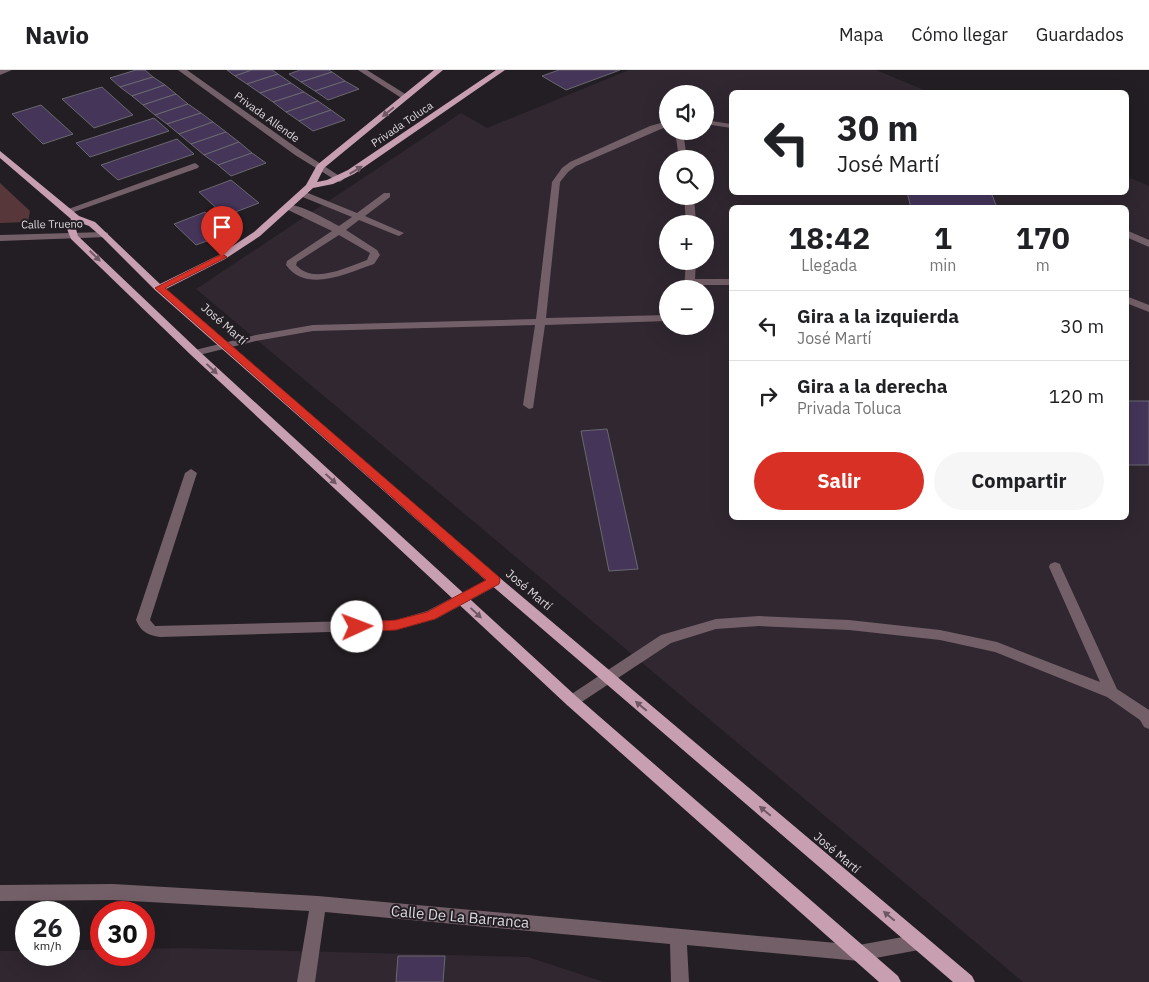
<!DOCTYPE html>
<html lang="es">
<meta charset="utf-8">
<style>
body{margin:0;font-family:"IBM Plex Sans",sans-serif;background:#f6f6f6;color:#202124;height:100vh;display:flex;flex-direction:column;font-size:19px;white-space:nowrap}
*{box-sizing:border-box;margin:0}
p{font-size:16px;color:#757577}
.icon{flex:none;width:28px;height:28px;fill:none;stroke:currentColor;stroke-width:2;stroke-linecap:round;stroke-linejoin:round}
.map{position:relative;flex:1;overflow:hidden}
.panel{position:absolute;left:729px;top:135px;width:400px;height:315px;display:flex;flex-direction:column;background:#fff;border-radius:8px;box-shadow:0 5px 20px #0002}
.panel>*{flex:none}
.hud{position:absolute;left:729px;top:20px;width:400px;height:105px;border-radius:8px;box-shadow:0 5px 20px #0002;background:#fff;color:#202124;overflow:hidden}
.buttons{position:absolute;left:659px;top:15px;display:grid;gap:10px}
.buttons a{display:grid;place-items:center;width:55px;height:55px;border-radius:50%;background:#fff;box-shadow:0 5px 20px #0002;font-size:25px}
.speed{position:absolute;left:15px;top:831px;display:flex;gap:10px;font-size:25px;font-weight:700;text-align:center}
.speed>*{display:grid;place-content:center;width:65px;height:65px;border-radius:50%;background:#fff;box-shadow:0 5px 20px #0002;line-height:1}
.speed small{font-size:12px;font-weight:400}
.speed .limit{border:8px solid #d22;background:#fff;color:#111}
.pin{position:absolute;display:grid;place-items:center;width:42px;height:42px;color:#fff;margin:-51px -21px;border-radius:50% 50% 50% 0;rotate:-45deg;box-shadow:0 0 5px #0007}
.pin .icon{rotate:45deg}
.me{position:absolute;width:55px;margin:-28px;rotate:88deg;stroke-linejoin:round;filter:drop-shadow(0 0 4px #0008)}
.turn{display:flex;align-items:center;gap:18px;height:105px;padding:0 25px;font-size:22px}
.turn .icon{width:65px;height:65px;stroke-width:2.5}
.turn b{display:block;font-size:35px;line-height:42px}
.eta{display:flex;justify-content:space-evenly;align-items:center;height:85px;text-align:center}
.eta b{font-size:30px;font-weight:700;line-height:35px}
.button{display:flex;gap:10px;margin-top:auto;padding:10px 25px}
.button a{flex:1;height:58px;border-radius:30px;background:#d93025;color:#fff;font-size:20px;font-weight:700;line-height:58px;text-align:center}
.button a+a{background:#f6f6f6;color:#202124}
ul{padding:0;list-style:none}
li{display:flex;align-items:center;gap:15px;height:70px;padding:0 25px;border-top:1px solid #e0e0e0}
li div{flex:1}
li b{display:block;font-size:19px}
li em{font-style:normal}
header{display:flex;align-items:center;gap:30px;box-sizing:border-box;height:70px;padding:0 25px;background:#fff;border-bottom:1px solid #e0e0e0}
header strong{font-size:24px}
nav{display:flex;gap:28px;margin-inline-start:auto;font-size:18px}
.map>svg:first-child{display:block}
</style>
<header>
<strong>Navio</strong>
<nav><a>Mapa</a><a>Cómo llegar</a><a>Guardados</a></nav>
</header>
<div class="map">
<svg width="1149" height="912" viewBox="0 0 1149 912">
<rect width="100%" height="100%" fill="#231e23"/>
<!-- built -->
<g fill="#302730" fill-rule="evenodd">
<path d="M629 0H876L929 22H731V122H1126V106L1149 116V912H1023L196 219 461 43 487 58ZM668 24H705V61H668ZM668 89H705V126H668ZM731 138H1126V448H731ZM668 154H705V191H668ZM668 219H705V256H668Z"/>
<path d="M180 878 528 887 604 912H0V881H26V885H69V880H101V885H144V879Z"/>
</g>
<!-- green -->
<path fill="#573739" d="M0 113 30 141 28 152 0 153Z"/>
<!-- building -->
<g fill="#443559" stroke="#6a686f">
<path d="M136 0H145L153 7 120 17 110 8Z"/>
<path d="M227 0H252L235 6Z"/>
<path d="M252 0H272L278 4 247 14 235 6Z"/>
<path d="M300 0H329L332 2 301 12 289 4Z"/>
<path d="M559 0H620L566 20 542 6Z"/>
<path d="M332 2 345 11 315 21 301 12Z"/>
<path d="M278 4 291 13 260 23 247 14Z"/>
<path d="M153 7 165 15 132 26 120 17Z"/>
<path d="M345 11 359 19 328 30 315 21Z"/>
<path d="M291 13 304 22 273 32 260 23Z"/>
<path d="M165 15 176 24 143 35 132 26Z"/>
<path d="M102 17 133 45 94 58 62 29Z"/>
<path d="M304 22 318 31 286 42 273 32Z"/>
<path d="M176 24 188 34 155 45 143 35Z"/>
<path d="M318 31 331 40 299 51 286 42Z"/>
<path d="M188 34 201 43 167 54 155 45Z"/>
<path d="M41 35 73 64 43 74 12 44Z"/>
<path d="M331 40 345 50 313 61 299 51Z"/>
<path d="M201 43 213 52 179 64 167 54Z"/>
<path d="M154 48 169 61 90 87 76 73Z"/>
<path d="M213 52 226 62 191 74 179 64Z"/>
<path d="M226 62 239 72 204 85 191 74Z"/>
<path d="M177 69 194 84 118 110 101 95Z"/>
<path d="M239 72 252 83 218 95 204 85Z"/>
<path d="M252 83 266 93 231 106 218 95Z"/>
<path d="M231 110 259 133 225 146 199 122Z"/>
<path d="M907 122H991L997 138H911Z"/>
<path d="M205 142 228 163 196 175 174 154Z"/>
<rect x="1126" y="331" width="23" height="64"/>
<path d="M607 359 638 499 609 501 581 361Z"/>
<path d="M398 886H445L443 912H396Z"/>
</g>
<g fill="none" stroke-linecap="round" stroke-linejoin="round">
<!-- minor -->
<g fill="#735f68" fill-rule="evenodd">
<path d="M0 0H12L0 5Z"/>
<path d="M178 0H187L301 81 344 109 340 112 337 111 295 85Z"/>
<path d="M358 0H367L410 27 403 29Z"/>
<path d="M705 50 731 54V58L705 54Z"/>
<path d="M668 51V56L576 96 568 102 560 112 546 248 668 245V251L545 255 533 338 529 339 523 335 535 255 313 261 256 271 195 286 190 283 191 281 256 265 313 255 536 249 552 112 562 98 570 92 650 56Z"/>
<path d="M675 61H683L687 89H679Z"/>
<path d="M195 93 199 96 198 98 71 143 68 144 63 141Z"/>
<path d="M303 121 357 143 384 123H390V127L365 146 404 163 399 166 396 165 359 150 346 160 377 180 380 185 374 194C347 203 307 224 286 195L287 191 332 161 286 139V135C299 133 327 150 339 156L352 147 300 126V122ZM339 165 370 183 367 190C347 197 313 215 296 195L297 192Z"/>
<path d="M684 126H694L696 154H686Z"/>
<path d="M1126 160 1149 170V177L1126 167Z"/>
<path d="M105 162 108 163V167L0 171V165Z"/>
<path d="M686 191H696L695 209H731V215H694V219H684Z"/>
<path d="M1126 226 1149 235V242L1126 233Z"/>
<path d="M191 399 197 403 150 550 155 556 396 550 427 541 490 508H500L502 511 500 514 436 549 396 560 160 567C148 565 141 562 136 550L185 403Z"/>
<path d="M1055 492 1060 494 1061 497 1117 619 1149 640V659L1144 657 1140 650 1107 627 995 582 940 570 849 560 759 556 716 559 671 573 577 635 572 637 567 635 565 631 567 627 661 565 716 549 759 546 849 550 940 560 997 572 1100 612 1049 497 1050 494Z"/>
<path d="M113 814 318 826 859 875 919 864 925 866 927 872 925 878 919 880 859 891 687 875 689 912H671L670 874 325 842 315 912H297L309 841 113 830 0 831V815Z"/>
</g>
<!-- major -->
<path fill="#c89fb1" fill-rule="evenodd" d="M434 0H443L324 98 317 112 327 110 348 100 496 0H505L354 104 333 114 313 118 260 166 225 189 166 219 500 508 972 906 975 912H953L490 514 155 220 102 167 89 156 78 152 76 159 78 166 199 281 577 627 898 906 901 912H879L567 635 191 285 71 169 67 159 71 149 0 88V81L79 146 95 152 160 214 219 185 254 162 306 115 317 95Z"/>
</g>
<!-- one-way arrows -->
<defs><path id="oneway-solid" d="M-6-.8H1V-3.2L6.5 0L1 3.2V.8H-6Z" transform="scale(1.25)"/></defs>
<g fill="#6d5863">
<use href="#oneway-solid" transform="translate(388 42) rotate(141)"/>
<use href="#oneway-solid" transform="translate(356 100) rotate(-31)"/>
<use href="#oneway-solid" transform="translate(95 186) rotate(44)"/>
<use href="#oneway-solid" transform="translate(212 299) rotate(43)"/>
<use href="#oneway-solid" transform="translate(331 409) rotate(43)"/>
<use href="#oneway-solid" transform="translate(476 543) rotate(43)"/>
<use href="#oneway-solid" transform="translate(641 636) rotate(-140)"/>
<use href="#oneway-solid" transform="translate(765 741) rotate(-140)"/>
<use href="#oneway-solid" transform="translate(889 846) rotate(-140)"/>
</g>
<!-- route -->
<path fill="#d93025" stroke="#8d1f18" d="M222 184 227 187 165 218 499 507 500 510 499 514 435 549 396 560 357 562 352 561 350 557 352 554 357 553 396 550 427 542 486 510 155 218Z"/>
<g text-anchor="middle" stroke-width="4" stroke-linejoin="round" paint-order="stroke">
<!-- far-street labels -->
<g font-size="11" fill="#dddadd" stroke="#231e23">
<text transform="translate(267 47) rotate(36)" y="4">Privada Allende</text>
<text transform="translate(402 54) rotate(-34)" y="4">Privada Toluca</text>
<text transform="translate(52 154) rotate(-1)" y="4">Calle Trueno</text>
</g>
<!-- street labels -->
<g font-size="12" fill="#dddadd" stroke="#231e23">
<text transform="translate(224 254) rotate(41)" y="4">José Martí</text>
<text transform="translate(529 520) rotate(40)" y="4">José Martí</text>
<text transform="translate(837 783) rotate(40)" y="4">José Martí</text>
</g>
<!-- near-street labels -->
<g font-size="15" fill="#dddadd" stroke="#231e23">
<text transform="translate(460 847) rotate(5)" y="5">Calle De La Barranca</text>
</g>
</g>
</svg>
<div class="buttons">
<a><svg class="icon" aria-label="sound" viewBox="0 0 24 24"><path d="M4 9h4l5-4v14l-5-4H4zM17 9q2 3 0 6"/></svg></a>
<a><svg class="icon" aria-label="search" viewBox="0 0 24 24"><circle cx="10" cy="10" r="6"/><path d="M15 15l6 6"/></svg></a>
<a>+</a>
<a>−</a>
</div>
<div class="speed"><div>26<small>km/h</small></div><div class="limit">30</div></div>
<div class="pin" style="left:222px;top:187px;background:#d93025"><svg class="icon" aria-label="arrive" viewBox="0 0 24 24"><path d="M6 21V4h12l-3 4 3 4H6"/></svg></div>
<svg class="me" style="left:357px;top:557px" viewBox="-20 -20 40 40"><circle r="19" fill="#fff"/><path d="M0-13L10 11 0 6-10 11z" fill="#d93025"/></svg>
<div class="hud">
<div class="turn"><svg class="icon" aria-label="left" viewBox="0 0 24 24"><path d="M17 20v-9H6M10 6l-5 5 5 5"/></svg><div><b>30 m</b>José Martí</div></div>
</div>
<section class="panel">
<div class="eta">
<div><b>18:42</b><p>Llegada</p></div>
<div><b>1</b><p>min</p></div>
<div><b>170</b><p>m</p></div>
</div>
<ul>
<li><svg class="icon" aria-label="left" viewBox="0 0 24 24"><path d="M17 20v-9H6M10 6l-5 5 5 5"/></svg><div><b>Gira a la izquierda</b><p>José Martí</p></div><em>30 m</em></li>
<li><svg class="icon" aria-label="right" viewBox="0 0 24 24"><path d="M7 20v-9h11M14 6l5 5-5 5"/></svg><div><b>Gira a la derecha</b><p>Privada Toluca</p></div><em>120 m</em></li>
</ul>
<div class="button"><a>Salir</a><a>Compartir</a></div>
</section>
</div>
